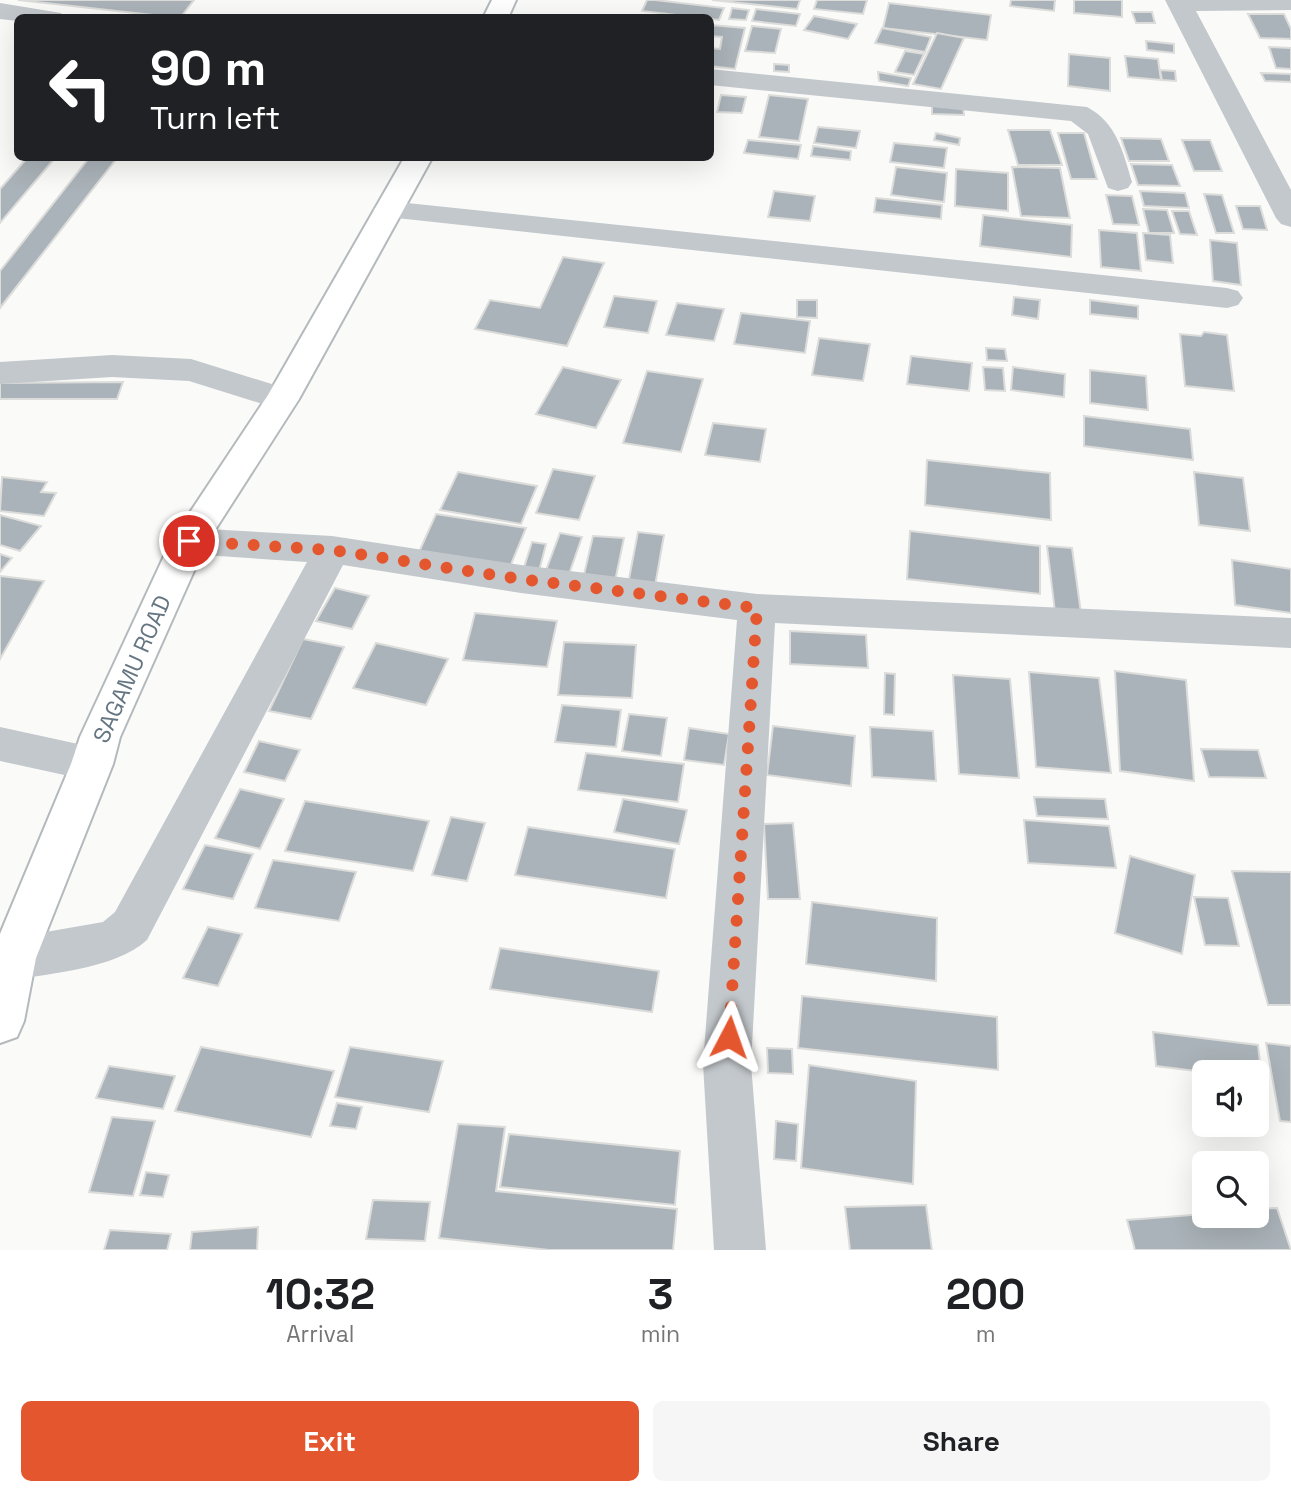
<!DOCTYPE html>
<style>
body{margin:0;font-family:"Space Grotesk",sans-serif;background:#f6f6f6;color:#202124;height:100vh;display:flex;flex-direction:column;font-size:26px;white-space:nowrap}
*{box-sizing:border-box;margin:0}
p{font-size:23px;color:#757577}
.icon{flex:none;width:38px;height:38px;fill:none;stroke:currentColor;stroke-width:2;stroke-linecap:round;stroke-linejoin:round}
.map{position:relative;height:1250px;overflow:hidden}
.sheet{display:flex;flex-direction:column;background:#fff;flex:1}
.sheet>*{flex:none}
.hud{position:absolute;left:14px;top:14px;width:700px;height:147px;border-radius:10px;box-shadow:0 7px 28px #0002;background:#202124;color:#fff;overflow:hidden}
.controls{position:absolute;left:1192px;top:1060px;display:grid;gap:14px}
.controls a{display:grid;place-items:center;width:77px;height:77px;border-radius:10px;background:#fff;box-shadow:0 7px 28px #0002;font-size:35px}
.pin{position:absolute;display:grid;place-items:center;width:60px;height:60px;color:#fff;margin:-30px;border:4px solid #fff;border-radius:50%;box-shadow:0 2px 7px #0007}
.me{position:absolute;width:77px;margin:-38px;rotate:4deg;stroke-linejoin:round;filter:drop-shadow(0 0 5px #0008)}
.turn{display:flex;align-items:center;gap:24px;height:147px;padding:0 21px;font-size:32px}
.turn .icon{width:91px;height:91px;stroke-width:2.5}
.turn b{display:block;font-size:49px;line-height:60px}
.eta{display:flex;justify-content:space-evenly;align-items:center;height:119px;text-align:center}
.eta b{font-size:42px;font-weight:700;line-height:49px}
.cta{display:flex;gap:14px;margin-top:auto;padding:14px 21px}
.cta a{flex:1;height:80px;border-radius:10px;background:#e4572e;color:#fff;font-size:28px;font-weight:700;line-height:80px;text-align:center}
.cta a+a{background:#f6f6f6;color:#202124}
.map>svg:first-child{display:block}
</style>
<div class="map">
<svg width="1291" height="1250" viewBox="0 0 1291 1250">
<rect width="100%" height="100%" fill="#fafaf8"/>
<!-- building -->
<g fill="#aab3b9" stroke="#dcdcda" stroke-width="2">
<path d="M18 0H194L180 18Z"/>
<path d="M647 0H655L724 8 719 20 642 11Z"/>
<path d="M712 0H800L797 9Z"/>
<path d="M817 0H867L863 14 814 9Z"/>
<path d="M1011 0H1055L1054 11 1010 6Z"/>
<path d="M1074 0H1122V17L1074 13Z"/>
<path d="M889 3 991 15 987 40 883 28Z"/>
<path d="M732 8 749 10 746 20 729 19Z"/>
<path d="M756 9 800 14 796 26 752 21Z"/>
<path d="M1132 12H1152L1155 23H1136Z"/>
<path d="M1248 14H1284L1291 29V39L1260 38Z"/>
<path d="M814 16 857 24 848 39 804 30Z"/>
<path d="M710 25 745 28 735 69 710 66V48L720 49 722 37 710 36Z"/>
<path d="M752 26 781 29 775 53 745 51Z"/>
<path d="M882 28 931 37 925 52 875 43Z"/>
<path d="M937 33 964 38 941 89 913 84Z"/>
<path d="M1146 41 1174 44V53L1147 50Z"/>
<path d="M1269 47 1291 48V69L1276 68Z"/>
<path d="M905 51 924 54 914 75 895 72Z"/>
<path d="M1069 54 1110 58V91L1068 86Z"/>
<path d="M1125 56 1158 59 1161 80 1128 77Z"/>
<path d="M774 64 789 65V72L774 71Z"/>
<path d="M1160 70 1175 71 1176 81 1162 80Z"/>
<path d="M878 72 911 78 908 86 879 81Z"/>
<path d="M1261 73 1291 74V82L1265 81Z"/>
<path d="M721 95 746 97 742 113 717 112Z"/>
<path d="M769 95 808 99 799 141 759 137Z"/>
<path d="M932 105 963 106 964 115 932 114Z"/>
<path d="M818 127 860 131 856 148 814 143Z"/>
<path d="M1008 130H1050L1062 165H1018Z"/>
<path d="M936 133 960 138 959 145 934 140Z"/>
<path d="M1058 133H1084L1097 179H1071Z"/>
<path d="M1121 138 1161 139 1169 161H1129Z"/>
<path d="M748 140 801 145 798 159 744 153Z"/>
<path d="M1182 140H1210L1222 171H1194Z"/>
<path d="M894 143 947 148 944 168 890 162Z"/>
<path d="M813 146 851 151 850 160 811 156Z"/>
<path d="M27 158H55L0 223V189Z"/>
<path d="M89 158H117L0 308V271Z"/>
<path d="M1131 164 1172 165 1180 186 1138 185Z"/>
<path d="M896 167 947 173 944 202 891 195Z"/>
<path d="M1012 167 1060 168 1070 218 1021 216Z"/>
<path d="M956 169 1008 173V211L955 206Z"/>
<path d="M774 191 815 196 810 221 768 217Z"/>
<path d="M1140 191 1185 193 1189 208 1144 206Z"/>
<path d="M1204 194 1222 195 1234 233H1216Z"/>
<path d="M1106 195 1132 196 1139 225 1113 224Z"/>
<path d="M876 198 942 205 941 219 874 212Z"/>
<path d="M1236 206H1260L1267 230 1243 229Z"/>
<path d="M1143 209 1167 210 1174 233H1149Z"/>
<path d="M1172 211H1189L1197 235 1180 234Z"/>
<path d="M983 215 1072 225 1071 257 980 246Z"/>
<path d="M1099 230 1137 233 1141 271 1101 267Z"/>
<path d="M1143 233 1170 235 1173 263 1146 260Z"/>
<path d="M1210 240 1237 243 1241 285 1213 281Z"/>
<path d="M563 257 604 263 567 346 475 329 490 300 540 308Z"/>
<path d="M614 296 657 301 648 333 604 327Z"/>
<path d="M1014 297 1040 300 1038 319 1012 315Z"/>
<path d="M797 300H817V318L797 317Z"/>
<path d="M1090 300 1138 306V319L1090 314Z"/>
<path d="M677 303 724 309 714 341 666 335Z"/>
<path d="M741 313 810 321 805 353 734 344Z"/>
<path d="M1204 332 1227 335 1234 391 1185 386 1180 334 1201 336Z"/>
<path d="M819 338 870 344 863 381 812 375Z"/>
<path d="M986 348 1005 349 1007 361 987 360Z"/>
<path d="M911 356 972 363 969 391 907 384Z"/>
<path d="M563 367 621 380 596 428 536 414Z"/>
<path d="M983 367 1003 368 1005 391 985 390Z"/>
<path d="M1013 367 1065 374 1064 397 1011 390Z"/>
<path d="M1090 370 1146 376 1148 410 1090 403Z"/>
<path d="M647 371 703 379 681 452 623 443Z"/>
<path d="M123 382 117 399H0V383Z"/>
<path d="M1084 416 1190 429 1193 460 1084 446Z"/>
<path d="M713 423 766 429 760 462 705 455Z"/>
<path d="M927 460 1050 473 1051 520 925 505Z"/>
<path d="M553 469 595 476 579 520 536 513Z"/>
<path d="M458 472 537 486 521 524 440 510Z"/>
<path d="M1194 472 1243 478 1250 531 1199 525Z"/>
<path d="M2 477 47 482 41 492 56 493 44 516 0 511Z"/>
<path d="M436 514 526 528 510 567 419 552Z"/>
<path d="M0 515 41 526 20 551 0 545Z"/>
<path d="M910 531 1040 546V594L907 579Z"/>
<path d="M638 532 664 535 655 586 628 584Z"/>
<path d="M560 533 582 537 568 577 545 573Z"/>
<path d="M593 536 624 538 614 586 582 583Z"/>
<path d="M532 542 546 544 537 579 521 577Z"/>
<path d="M1047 546 1072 548 1081 613 1055 612Z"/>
<path d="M0 554 12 558 0 572Z"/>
<path d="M1232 560 1291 569V613L1235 605Z"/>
<path d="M0 576 44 581 0 659Z"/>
<path d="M335 588 369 596 352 629 316 621Z"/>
<path d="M475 613 557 621 547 667 463 660Z"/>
<path d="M790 631 866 635 868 668 790 664Z"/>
<path d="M303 639 344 647 311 719 269 711Z"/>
<path d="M564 642 636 645 632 698 558 695Z"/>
<path d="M376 643 448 659 426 705 353 688Z"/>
<path d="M1115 671 1186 680 1194 781 1120 771Z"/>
<path d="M1029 672 1099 678 1111 773 1036 767Z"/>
<path d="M885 673 895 674 894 715 884 714Z"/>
<path d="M953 675 1010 679 1019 778 959 774Z"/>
<path d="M562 705 621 710 616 747 555 742Z"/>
<path d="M629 714 667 718 661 756 622 751Z"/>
<path d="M773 726 855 736 851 786 767 775Z"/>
<path d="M870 727 933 731 936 781 872 777Z"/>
<path d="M689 728 729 734 724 765 684 760Z"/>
<path d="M259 741 300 750 285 781 244 772Z"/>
<path d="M1201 749 1258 750 1266 778 1209 777Z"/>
<path d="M586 753 684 764 678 802 578 790Z"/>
<path d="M240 789 284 799 260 849 215 838Z"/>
<path d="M1034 797 1105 799 1108 819 1037 816Z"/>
<path d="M623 799 687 810 679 844 614 832Z"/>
<path d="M305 801 429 821 413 871 285 851Z"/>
<path d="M451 817 485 823 467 881 432 875Z"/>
<path d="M1024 820 1109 826 1116 868 1028 863Z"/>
<path d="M793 823 800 899H768L764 824Z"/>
<path d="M528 827 675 849 666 898 515 875Z"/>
<path d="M205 845 253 854 233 899 183 889Z"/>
<path d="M1130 856 1195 875 1182 954 1115 933Z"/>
<path d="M273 860 356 872 339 921 255 908Z"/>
<path d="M1232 871 1291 872V1005H1268Z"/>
<path d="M1194 897 1228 898 1239 946 1205 945Z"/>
<path d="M812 902 937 918 936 981 806 964Z"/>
<path d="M208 927 242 934 218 986 183 978Z"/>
<path d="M500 948 659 971 652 1012 490 989Z"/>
<path d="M802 996 997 1017 998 1070 798 1048Z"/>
<path d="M1153 1032 1258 1045 1262 1079 1256 1078V1073H1212L1156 1066Z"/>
<path d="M1266 1043 1291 1046V1122L1280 1121Z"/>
<path d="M201 1047 334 1071 311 1137 175 1111Z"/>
<path d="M350 1047 443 1061 429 1112 335 1097Z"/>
<path d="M767 1048 792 1049 793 1074 768 1073Z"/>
<path d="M809 1065 916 1081 913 1184 801 1168Z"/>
<path d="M109 1066 175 1076 163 1109 96 1098Z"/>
<path d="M337 1103 362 1107 356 1129 330 1126Z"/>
<path d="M112 1117 155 1121 133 1196 89 1192Z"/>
<path d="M776 1121 798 1124 796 1161 774 1159Z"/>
<path d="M458 1124 505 1127 496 1191 677 1209 673 1250H549L439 1238Z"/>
<path d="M509 1134 680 1151 675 1205 500 1187Z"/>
<path d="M146 1172 169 1175 163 1197 140 1195Z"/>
<path d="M373 1200 430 1202 425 1241 366 1239Z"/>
<path d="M926 1205 932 1250H850L845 1207Z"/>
<path d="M1277 1208 1291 1250H1135L1127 1220 1204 1214V1216H1256V1209Z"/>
<path d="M258 1227 257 1250H190L192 1232Z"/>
<path d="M110 1230 171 1234 167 1250H104Z"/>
</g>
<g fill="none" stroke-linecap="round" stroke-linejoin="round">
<!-- highway casing -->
<g stroke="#b4b9bd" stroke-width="4">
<g id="highway">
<path d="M492 0H516L508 18H483Z"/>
<path d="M404 158H432L299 399 206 544 120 737 113 764 36 958 24 1021 17 1037 0 1043V934L71 764 80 737 171 541 268 395Z"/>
</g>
</g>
<!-- minor -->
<g fill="#c3c8cc" fill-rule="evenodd">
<path d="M1165 0H1291V10L1196 11 1291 190V227L1281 224 1276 218Z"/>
<path d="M0 3 61 13 64 18H18V21L0 19Z"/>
<path d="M710 69 1087 107C1117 123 1123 152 1132 182L1128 188 1118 191 1108 188 1088 134 1071 121 710 85Z"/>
<path d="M388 201 1227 288 1238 291 1243 298 1238 305 1227 308 378 216 373 210 378 204Z"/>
<path d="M112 355 191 359 294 391 299 399 294 407 282 410 189 381 112 377 0 384V362Z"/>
<path d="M189 528 332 536 521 565 757 594 1291 618V648L775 623 751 1064 766 1250H714L703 1064 737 620 521 593 343 565 147 940C115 970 43 974 0 982V940L103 922 115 912 307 562 189 554 176 550 171 541 176 532Z"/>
<path d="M0 727 92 747 107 752 113 764 107 776 92 781 0 761Z"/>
</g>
<!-- highway -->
<use href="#highway" fill="#fff" fill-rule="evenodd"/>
</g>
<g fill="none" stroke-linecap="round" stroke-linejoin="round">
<!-- route -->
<path stroke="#e4572e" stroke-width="12" stroke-dasharray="0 21.6" d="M189 541 332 550 520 579 757 608 729 1037"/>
</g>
<g text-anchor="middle" stroke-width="7" stroke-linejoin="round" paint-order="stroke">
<!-- street labels -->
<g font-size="23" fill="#657683" stroke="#fff">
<text transform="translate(132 669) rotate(-66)" y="8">SAGAMU ROAD</text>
</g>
</g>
</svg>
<div class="controls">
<a><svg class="icon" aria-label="sound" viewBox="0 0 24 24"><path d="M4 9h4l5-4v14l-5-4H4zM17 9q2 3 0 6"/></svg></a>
<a><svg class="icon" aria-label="search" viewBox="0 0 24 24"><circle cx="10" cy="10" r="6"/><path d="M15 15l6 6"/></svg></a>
</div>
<div class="pin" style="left:189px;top:541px;background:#d93025"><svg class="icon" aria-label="arrive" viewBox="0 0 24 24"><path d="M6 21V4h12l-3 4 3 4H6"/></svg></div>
<svg class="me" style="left:729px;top:1037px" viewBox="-20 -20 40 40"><path d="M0-17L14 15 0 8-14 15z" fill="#e4572e" stroke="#fff" stroke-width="4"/></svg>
<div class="hud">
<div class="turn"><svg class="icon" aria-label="left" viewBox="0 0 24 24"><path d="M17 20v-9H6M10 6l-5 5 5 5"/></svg><div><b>90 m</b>Turn left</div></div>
</div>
</div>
<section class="sheet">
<div class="eta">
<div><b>10:32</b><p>Arrival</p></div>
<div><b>3</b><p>min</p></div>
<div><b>200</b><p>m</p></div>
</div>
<div class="cta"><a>Exit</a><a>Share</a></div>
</section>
